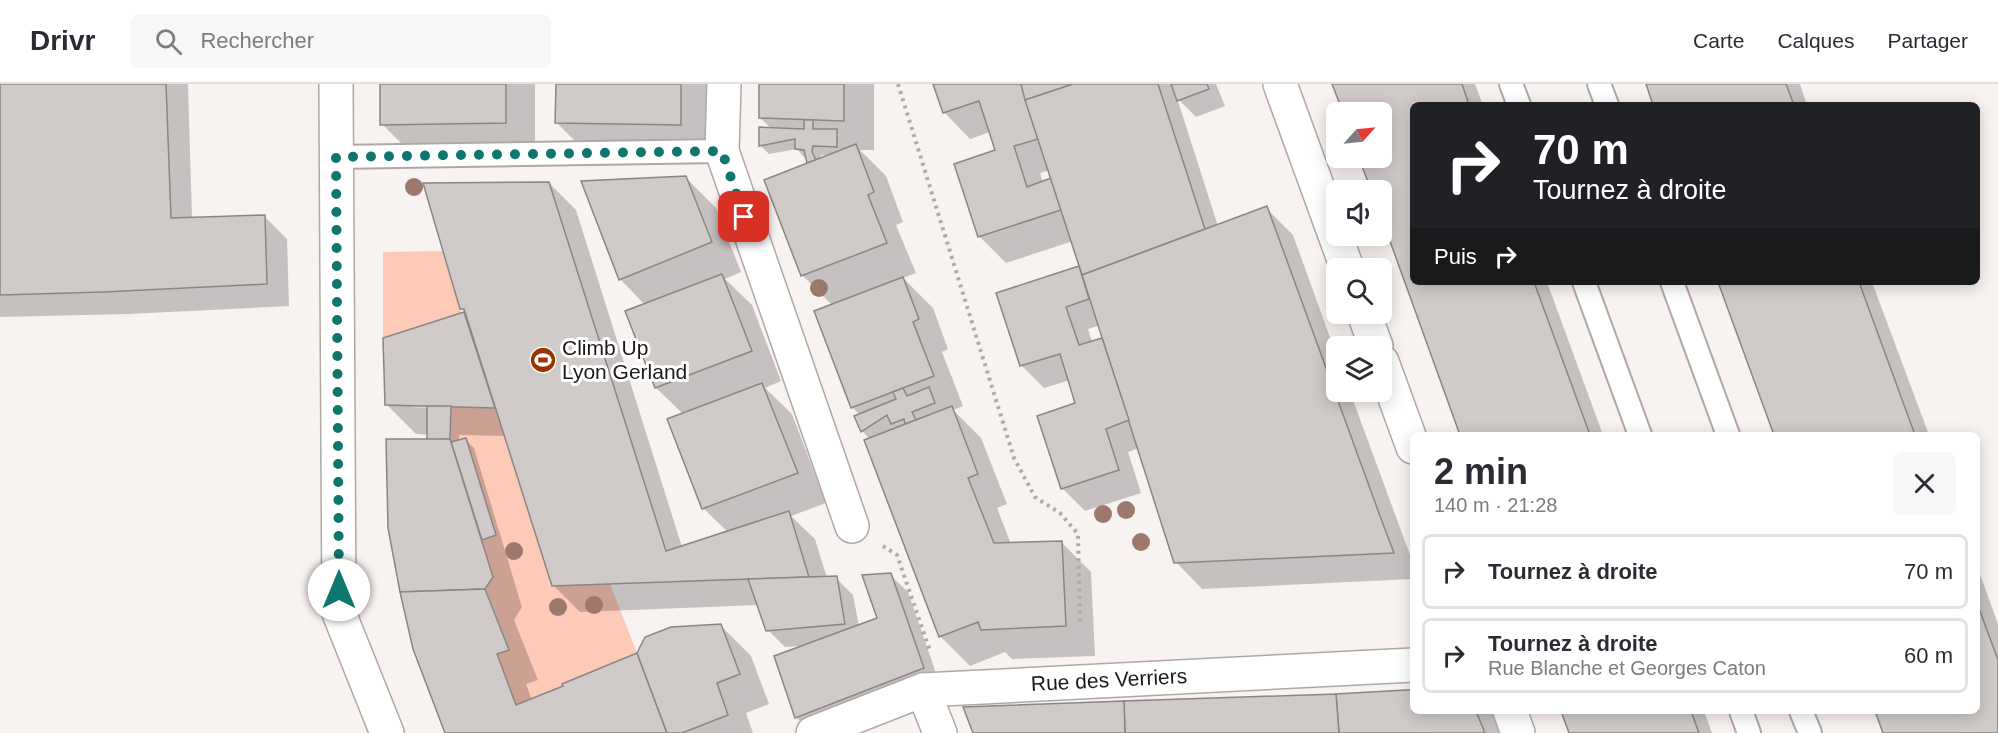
<!DOCTYPE html>
<html lang="fr">
<meta charset="utf-8">
<style>
body{margin:0;font-family:Helvetica,sans-serif;background:#f7f7f7;color:#2b2b33;height:100vh;display:flex;flex-direction:column;font-size:22px;white-space:nowrap}
*{box-sizing:border-box;margin:0}
p{font-size:20px;color:#7c7c81}
.icon{flex:none;width:33px;height:33px;fill:none;stroke:currentColor;stroke-width:2;stroke-linecap:round;stroke-linejoin:round}
.map{position:relative;flex:1;overflow:hidden}
.panel{position:absolute;left:1410px;top:348px;width:570px;height:282px;display:flex;flex-direction:column;background:#fff;border-radius:9px;box-shadow:0 3px 15px #0003}
.panel>*{flex:none}
.hud{position:absolute;left:1410px;top:18px;width:570px;height:183px;border-radius:9px;box-shadow:0 3px 15px #0003;background:#202124;color:#fff;overflow:hidden}
.needle{width:39px;rotate:63deg}
.tools{position:absolute;left:1326px;top:18px;display:grid;gap:12px}
.tools a{display:grid;place-items:center;width:66px;height:66px;border-radius:9px;background:#fff;box-shadow:0 3px 15px #0003;font-size:30px}
.pin{position:absolute;display:grid;place-items:center;width:51px;height:51px;color:#fff;margin:-26px;border-radius:12px;box-shadow:0 3px 9px #0006}
.me{position:absolute;width:66px;margin:-33px;rotate:0deg;stroke-linejoin:round;filter:drop-shadow(0 0 4px #0008)}
.turn{display:flex;align-items:center;gap:21px;height:126px;padding:0 24px;font-size:27px}
.turn .icon{width:78px;height:78px;stroke-width:2.5}
.turn b{display:block;font-size:42px;line-height:51px}
.then{display:flex;align-items:center;height:57px;padding:0 24px;background:#0003;gap:12px;font-size:22px}
.round{display:grid;place-items:center;flex:none;width:63px;height:63px;border-radius:9px;background:#f7f7f7}
.summary{display:flex;align-items:center;justify-content:space-between;height:102px;padding:0 24px}
h1{font-size:36px;font-weight:700;line-height:45px}
ul{padding:0;list-style:none}
li{display:flex;align-items:center;gap:18px;height:75px;margin:0 12px 9px;padding:0 12px;border:3px solid #e1e1e2;border-radius:9px}
li div{flex:1}
li b{display:block;font-size:22px}
li em{font-style:normal}
header{display:flex;align-items:center;gap:36px;box-sizing:border-box;height:84px;padding:0 30px;background:#fff;border-bottom:2px solid #e1e1e2}
header strong{font-size:28px}
nav{display:flex;gap:33px;margin-inline-start:auto;font-size:21px}
.search{width:420px;height:54px;background:#f7f7f7;display:flex;align-items:center;gap:15px;box-sizing:border-box;padding:0 21px;border-radius:9px;color:#7c7c81;font-size:22px}
.map>svg:first-child{display:block}
</style>
<header>
<strong>Drivr</strong>
<div class="search"><svg class="icon" aria-label="search" viewBox="0 0 24 24"><circle cx="10" cy="10" r="6"/><path d="M15 15l6 6"/></svg>Rechercher</div>
<nav><a>Carte</a><a>Calques</a><a>Partager</a></nav>
</header>
<div class="map">
<svg width="1998" height="649" viewBox="0 0 1998 649">
<rect width="100%" height="100%" fill="#f8f2f0"/>
<!-- garden -->
<g fill="#fdcab7">
<path d="M443 167 461 229 383 254V168Z"/>
<path d="M451 322 495 324 552 502 610 500 637 569 562 600 563 602 516 621 497 570 509 565 485 505 493 493 482 456 496 451 466 354 451 358Z"/>
</g>
<!-- shadow -->
<g fill="#0003" fill-rule="evenodd">
<path d="M0 0H188L192 134 264 132 287 155 289 222 128 230 0 233Z"/>
<path d="M381 0H535V68L412 70 382 40Z"/>
<path d="M557 0H711V70L587 69 557 39Z"/>
<path d="M761 0H874V66H860L886 92 903 138 896 141 916 189 903 194 933 224 948 265 942 268 963 322 953 326 981 354 1007 420 997 424 1011 460 1061 458 1091 488 1095 572 1012 575 1005 568 970 582 940 552 870 355 862 347 860 331 852 323 833 222 803 192 766 97 810 80 797 65 769 70 760 61 772 45 760 34ZM821 71H833L821 76Z"/>
<path d="M935 0H1216L1225 22 1196 33 1177 14 1218 142 1266 124 1293 151 1336 270V308H1350L1413 479V495L1202 505 1176 478 1139 364 1128 368 1141 409 1085 427 1062 404 1077 320 1070 296 1044 304 1021 281 998 210 1081 183 1073 157 1006 179 979 152 997 67 990 48 970 55 944 28ZM1050 86 1053 95 1043 99 1040 89ZM1100 241 1104 255 1092 258 1088 245Z"/>
<path d="M1334 0H1475L1483 21H1413V198H1547L1603 351H1462L1382 131V106H1373L1361 74H1382V28H1344Z"/>
<path d="M1647 0H1800L1807 21H1655Z"/>
<path d="M686 94 716 124 741 188 725 195 752 221 781 297 765 304 792 330 826 419 791 432 815 455 827 494H836L853 511 859 542 879 535 890 491 908 508 940 601 812 649 796 633 803 562 785 563 768 546 759 521 580 528 553 501 506 352 459 351V357L465 355 474 364 522 523 514 536 538 596 526 600 532 616 721 542 751 572 769 620 746 629 753 649H446L429 351 416 350 386 320 385 255 466 229 461 225 549 99 576 126 682 463 728 448 703 424 683 330 656 304 645 221 620 195ZM413 320 435 321V324L413 323Z"/>
<path d="M1720 198H1872L1929 351H1776Z"/>
<path d="M1977 482 1998 540V649H1885L1877 627H1977Z"/>
<path d="M1413 608V627H1489L1494 632 1500 649H975Z"/>
<path d="M1562 627H1704L1712 649H1570Z"/>
</g>
<!-- building -->
<g fill="#d0cbc9" stroke="#8b8684" stroke-width="1.5">
<path d="M0 0H166L171 134 265 131 267 200 104 208 0 211Z"/>
<path d="M380 0H506V39L380 41Z"/>
<path d="M556 0H681V41L555 39Z"/>
<path d="M759 0H844V37L759 34Z"/>
<path d="M933 0H1021L1038 55 1014 62 1027 103 1051 94 1061 126 978 153 954 80 995 66 979 17 943 29Z"/>
<path d="M1021 0H1073L1025 16Z"/>
<path d="M1073 0H1158L1205 145 1082 191 1025 16Z"/>
<path d="M1171 0H1207L1209 5 1177 17Z"/>
<path d="M1332 0H1462L1469 21H1413V198H1534L1590 351H1460L1382 135V106H1371L1359 74H1382V28H1343Z"/>
<path d="M1646 0H1786L1794 21H1653Z"/>
<path d="M804 36H813V45H837V63L813 62 812 68 816 76 807 79 804 66 795 65V55L759 62V43L804 45Z"/>
<path d="M856 60 874 108 868 111 887 159 801 192 764 96Z"/>
<path d="M686 92 712 158 619 196 581 97Z"/>
<path d="M549 98 666 467 789 427 809 493 552 502 464 225H460L423 99Z"/>
<path d="M1267 122 1380 432 1394 469 1174 479 1082 191Z"/>
<path d="M1079 182 1089 215 1066 223 1079 261 1102 254 1129 336 1106 345 1119 386 1061 405 1037 332 1075 319 1060 270 1020 282 996 209Z"/>
<path d="M722 190 752 267 655 304 625 227Z"/>
<path d="M903 193 919 235 913 238 934 292 851 324 814 227Z"/>
<path d="M1718 198H1859L1915 351H1774Z"/>
<path d="M464 228 495 324 385 321 383 254Z"/>
<path d="M762 299 798 389 702 425 667 335Z"/>
<path d="M929 303 935 319 912 328 916 336 905 340 904 335 891 340 887 331 861 348 854 332 896 315 893 308 903 304 907 312Z"/>
<path d="M427 322H451L450 355 427 356Z"/>
<path d="M952 322 978 390 968 394 994 459 1062 457 1066 542 981 546 978 538 939 553 864 356Z"/>
<path d="M466 354 496 451 482 456 451 358Z"/>
<path d="M386 355H450L493 493 485 505 400 508 388 444Z"/>
<path d="M891 489 924 584 795 634 774 572 877 534 862 491Z"/>
<path d="M837 492 845 540 766 547 748 495Z"/>
<path d="M485 505 509 566 497 570 516 621 563 602 562 600 637 569 667 649H445L413 565 400 508Z"/>
<path d="M1977 519 1998 576V649H1883L1875 627H1977Z"/>
<path d="M721 540 740 590 717 599 728 631 682 649H667L637 569 645 553 671 543Z"/>
<path d="M1406 606H1413V627H1476L1485 649H1339L1336 610Z"/>
<path d="M1336 610 1339 649H1125L1124 617Z"/>
<path d="M1124 617 1125 649H973L963 623Z"/>
<path d="M1561 627H1691L1699 649H1569Z"/>
</g>
<g fill="none" stroke-linecap="round" stroke-linejoin="round">
<!-- service casing -->
<g stroke="#aea9a7" stroke-width="26">
<g id="service">
<path d="M1511 0 1519 21"/>
<path d="M1599 0 1607 21"/>
<path d="M336 73 722 67"/>
<path d="M1584 198 1640 351"/>
<path d="M1672 198 1728 351"/>
<path d="M1741 627 1749 649"/>
<path d="M1801 627 1810 649"/>
</g>
</g>
<!-- minor casing -->
<g stroke="#aea9a7" stroke-width="36">
<g id="minor">
<path d="M336 0 339 529 387 649"/>
<path d="M724 0 722 67 852 442"/>
<path d="M1280 0 1347 184"/>
<path d="M1364 230 1376 262"/>
<path d="M1382 278 1413 363"/>
<path d="M923 606 940 649"/>
<path d="M1510 627 1518 649"/>
<path d="M813 649 923 606 1413 581"/>
</g>
</g>
<!-- path -->
<g stroke="#afaba9" stroke-width="4" stroke-dasharray="3 4.5" stroke-linecap="butt">
<path d="M898 0 1014 374 1035 413 1060 429 1078 450 1080 542"/>
<path d="M883 462 897 471 930 567"/>
</g>
<!-- service -->
<use href="#service" stroke="#fff" stroke-width="22"/>
<!-- minor -->
<use href="#minor" stroke="#fff" stroke-width="33"/>
</g>
<!-- trees -->
<g fill="#9c796c">
<circle cx="414" cy="103" r="9"/>
<circle cx="819" cy="204" r="9"/>
<circle cx="1126" cy="426" r="9"/>
<circle cx="1103" cy="430" r="9"/>
<circle cx="1141" cy="458" r="9"/>
<circle cx="514" cy="467" r="9"/>
<circle cx="594" cy="521" r="9"/>
<circle cx="558" cy="523" r="9"/>
</g>
<g fill="none" stroke-linecap="round" stroke-linejoin="round">
<!-- route -->
<path stroke="#0f766e" stroke-width="10" stroke-dasharray="0 18" d="M339 506 336 73 722 67 744 133"/>
</g>
<!-- icons -->
<defs>
<g id="stadium-disc" transform="scale(1.35)"><circle r="9.5" fill="#9a3501" stroke="#fff"/><path d="M0-5a6.5 5 0 1 0 0 10a6.5 5 0 1 0 0-10ZM-3.5-1.8h7v3.6h-7Z" fill="#fff"/></g>
</defs>
<g fill-rule="evenodd">
<use href="#stadium-disc" x="543" y="276"/>
</g>
<g text-anchor="middle" stroke-width="6" stroke-linejoin="round" paint-order="stroke">
<!-- poi labels -->
<g font-size="21" fill="#1c1a19" stroke="#fff" text-anchor="start">
<text x="562" y="271">Climb Up<tspan x="562" dy="24">Lyon Gerland</tspan></text>
</g>
<!-- street labels -->
<g font-size="21" fill="#1c1a19" stroke="#fff">
<text transform="translate(1109 596) rotate(-3)" y="7">Rue des Verriers</text>
</g>
</g>
</svg>
<div class="tools">
<a><svg class="needle" viewBox="-14 -14 28 28"><path d="M0-13l5 13h-10z" fill="#e53935"/><path d="M0 13l5-13h-10z" fill="#7c7c81"/></svg></a>
<a><svg class="icon" aria-label="sound" viewBox="0 0 24 24"><path d="M4 9h4l5-4v14l-5-4H4zM17 9q2 3 0 6"/></svg></a>
<a><svg class="icon" aria-label="search" viewBox="0 0 24 24"><circle cx="10" cy="10" r="6"/><path d="M15 15l6 6"/></svg></a>
<a><svg class="icon" aria-label="layers" viewBox="0 0 24 24"><path d="M12 4l9 5-9 5-9-5zM3 14l9 5 9-5"/></svg></a>
</div>
<div class="pin" style="left:744px;top:133px;background:#d93025"><svg class="icon" aria-label="arrive" viewBox="0 0 24 24"><path d="M6 21V4h12l-3 4 3 4H6"/></svg></div>
<svg class="me" style="left:339px;top:506px" viewBox="-20 -20 40 40"><circle r="19" fill="#fff"/><path d="M0-13L10 11 0 6-10 11z" fill="#0f766e"/></svg>
<div class="hud">
<div class="turn"><svg class="icon" aria-label="right" viewBox="0 0 24 24"><path d="M7 20v-9h11M14 6l5 5-5 5"/></svg><div><b>70 m</b>Tournez à droite</div></div>
<div class="then">Puis<svg class="icon" aria-label="right" viewBox="0 0 24 24"><path d="M7 20v-9h11M14 6l5 5-5 5"/></svg></div>
</div>
<section class="panel">
<div class="summary"><div><h1>2 min</h1><p>140 m · 21:28</p></div><a class="round"><svg class="icon" aria-label="close" viewBox="0 0 24 24"><path d="M6 6l12 12M18 6L6 18"/></svg></a></div>
<ul>
<li><svg class="icon" aria-label="right" viewBox="0 0 24 24"><path d="M7 20v-9h11M14 6l5 5-5 5"/></svg><div><b>Tournez à droite</b></div><em>70 m</em></li>
<li><svg class="icon" aria-label="right" viewBox="0 0 24 24"><path d="M7 20v-9h11M14 6l5 5-5 5"/></svg><div><b>Tournez à droite</b><p>Rue Blanche et Georges Caton</p></div><em>60 m</em></li>
</ul>
</section>
</div>
